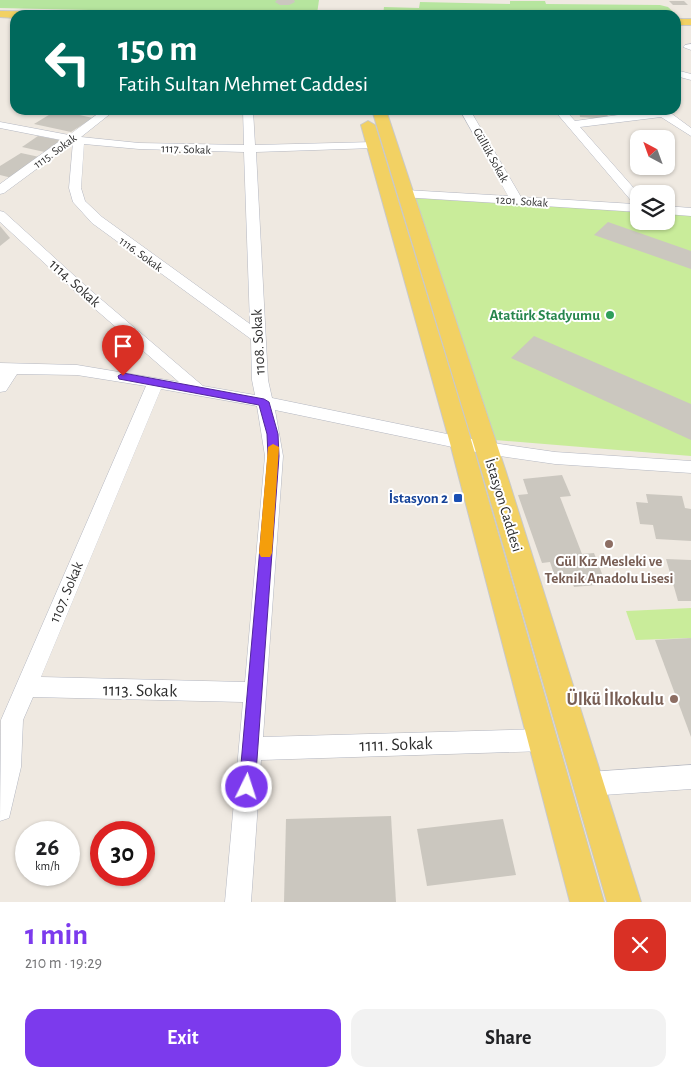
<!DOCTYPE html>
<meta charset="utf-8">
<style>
body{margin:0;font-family:"Alegreya Sans",sans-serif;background:#f2f2f2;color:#202124;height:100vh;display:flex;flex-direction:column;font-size:19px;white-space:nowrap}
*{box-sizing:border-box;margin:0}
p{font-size:16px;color:#757577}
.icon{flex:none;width:28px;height:28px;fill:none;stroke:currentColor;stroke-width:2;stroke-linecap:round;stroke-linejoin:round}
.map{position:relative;height:902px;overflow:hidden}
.side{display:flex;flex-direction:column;background:#fff;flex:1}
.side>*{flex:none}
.hud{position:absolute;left:10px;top:10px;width:671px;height:105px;border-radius:15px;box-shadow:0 1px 4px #0004;background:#00695c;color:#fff;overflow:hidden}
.needle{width:32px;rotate:319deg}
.tools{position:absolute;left:630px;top:130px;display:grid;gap:10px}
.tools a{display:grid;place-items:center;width:45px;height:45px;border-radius:10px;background:#fff;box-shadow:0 1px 4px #0004;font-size:25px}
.speed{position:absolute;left:15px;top:821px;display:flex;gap:10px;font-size:25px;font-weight:700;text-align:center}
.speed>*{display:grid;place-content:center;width:65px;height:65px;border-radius:50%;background:#fff;box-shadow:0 1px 4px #0004;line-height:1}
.speed small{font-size:12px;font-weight:400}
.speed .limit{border:8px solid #d22;background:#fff;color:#111}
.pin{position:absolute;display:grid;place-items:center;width:42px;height:42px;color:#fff;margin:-51px -21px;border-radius:50% 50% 50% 0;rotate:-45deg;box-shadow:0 0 5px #0007}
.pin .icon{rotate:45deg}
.me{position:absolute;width:55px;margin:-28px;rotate:4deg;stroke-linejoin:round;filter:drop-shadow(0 0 4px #0008)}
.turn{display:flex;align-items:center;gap:18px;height:105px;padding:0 25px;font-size:22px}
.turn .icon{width:65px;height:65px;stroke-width:2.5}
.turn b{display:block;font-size:35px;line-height:42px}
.round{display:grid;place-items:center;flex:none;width:52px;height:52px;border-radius:15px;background:#f2f2f2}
.summary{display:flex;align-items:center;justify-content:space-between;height:85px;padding:0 25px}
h1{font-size:30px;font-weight:600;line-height:38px;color:#7c3aed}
.button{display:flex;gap:10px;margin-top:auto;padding:10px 25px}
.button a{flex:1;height:58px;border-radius:15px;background:#7c3aed;color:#fff;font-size:20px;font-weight:600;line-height:58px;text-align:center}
.button a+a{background:#f2f2f2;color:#202124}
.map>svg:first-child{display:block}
</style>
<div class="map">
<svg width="691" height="902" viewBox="0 0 691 902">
<rect width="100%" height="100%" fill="#efe9e1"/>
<!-- green -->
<g fill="#b6e59e">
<path d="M0 0H319L317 14 315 15 0 8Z"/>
<path d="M510 1H545L546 4 660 5 668 7 681 19H676V15H383L384 7 419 8 420 2 510 4Z"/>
</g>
<!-- pitch -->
<g fill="#c9ec9a">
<path d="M415 198 639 212V221H666V213L691 215V456L495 440Z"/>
<path d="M691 608V638L636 640 626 611Z"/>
</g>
<!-- building -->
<g fill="#cbc7bf">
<path d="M277 0H294L295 2 289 5H280L275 2Z"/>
<path d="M669 1H684L688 5H673Z"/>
<path d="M57 110 93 118 71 132 34 124Z"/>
<path d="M579 110H607L608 119 580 117Z"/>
<path d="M38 136 65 141 49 153 22 147Z"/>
<path d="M21 153 44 158 12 178 0 175V166Z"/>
<path d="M608 222 691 251V269L594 235Z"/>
<path d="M0 226 10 238 0 246Z"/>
<path d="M534 336 691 404V440L511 358Z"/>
<path d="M562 475 571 496 560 497 582 554 594 553 606 584 574 587 570 576 555 577 550 562 542 563 518 495 528 494 523 479Z"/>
<path d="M646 494 682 496 685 508 691 509V541L656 539 653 525 640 524 636 502 648 503Z"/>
<path d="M666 559 691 560V601H678Z"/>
<path d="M691 638V737L655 640Z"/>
<path d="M391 816 396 902H284L286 819Z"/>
<path d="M503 819 516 875 427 886 417 829Z"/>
</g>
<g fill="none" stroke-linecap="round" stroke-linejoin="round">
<!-- minor casing -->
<g stroke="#b4b7c1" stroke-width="1">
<g id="minor">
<path d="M691 44V50L683 47 685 45Z"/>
<path d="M676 70 691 74V80L676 76Z"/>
<path d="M103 110H115L81 137 139 143 244 145 243 110H253L255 145 374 142 380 145 374 148 256 152 268 380 272 398 486 442 555 452 691 461V473L555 464 486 454 275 410 283 456 263 737 544 729 552 732 556 740 552 748 544 751 261 760 251 902H225L243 702 33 697 23 720 21 767 9 818 0 821 1 720 146 386 77 375 17 374 6 391 0 392V363L77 365 179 382 79 295 0 222V211L4 212 89 289 203 386 255 395 252 380 251 339 92 223 73 202 69 188 73 142 4 193 0 194V184L61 140 0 128V122L69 135ZM84 144 139 149 244 152 250 324 102 217 85 201 81 188ZM161 389 257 406 265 456 245 682 41 677Z"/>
<path d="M460 110H470L521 197 634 204 554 110H565L575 121 654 110 668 111 691 128V136L661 117 580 127 639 194V212L402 197 400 194 406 190 508 196Z"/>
<path d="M666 206 691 208V216L666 214Z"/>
<path d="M691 765V789L589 796 580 792 577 784 580 776 589 772Z"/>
</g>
</g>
<!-- major casing -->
<g stroke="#c9c9c9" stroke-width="2">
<g id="major">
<path d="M0 11 67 12 73 15H15V18L0 17Z"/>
<rect x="676" y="19" width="15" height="6"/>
<path d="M372 110H386L506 472 641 902H607L482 472Z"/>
<path d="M368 121 375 125 472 443 604 902H570L450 443 361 125Z"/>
</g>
</g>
<!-- minor -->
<use href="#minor" fill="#fff" fill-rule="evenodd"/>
<!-- major -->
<use href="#major" fill="#f2d163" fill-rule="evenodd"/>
</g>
<!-- route -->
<path fill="#7c3aed" stroke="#51269a" d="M123 373 264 399 269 402 278 434 279 456 255 787 252 792 247 795 241 792 239 787 268 456 267 434 259 405 119 379 118 376Z"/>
<!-- slow -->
<path fill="#f59e0b" d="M273 444 279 447 272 553 270 557H261L259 553 268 447Z"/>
<!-- markers -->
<circle fill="#2e9e5b" stroke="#fff" stroke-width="2" cx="610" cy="315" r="5"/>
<rect fill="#1a4fb4" stroke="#fff" stroke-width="2" x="453" y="493" width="10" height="10" rx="2.5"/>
<g fill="#8d6e63" stroke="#fff" stroke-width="2">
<circle cx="609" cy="544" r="5"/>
<circle cx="674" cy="699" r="5"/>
</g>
<g text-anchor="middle" stroke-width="4" stroke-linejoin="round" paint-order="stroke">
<!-- far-street labels -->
<g font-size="12" fill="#2e2e2e" stroke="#fff">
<text transform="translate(186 149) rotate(2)" y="4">1117. Sokak</text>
<text transform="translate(55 151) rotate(-36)" y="4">1115. Sokak</text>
<text transform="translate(491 155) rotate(61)" y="4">Güllük Sokak</text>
<text transform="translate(522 201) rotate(4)" y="4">1201. Sokak</text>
<text transform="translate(141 254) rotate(36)" y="4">1116. Sokak</text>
</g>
<!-- street labels -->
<g font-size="15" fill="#2e2e2e" stroke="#fff">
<text transform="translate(75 283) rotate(42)" y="5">1114. Sokak</text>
<text transform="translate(258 342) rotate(-93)" y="5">1108. Sokak</text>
<text transform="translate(504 505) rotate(73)" y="5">İstasyon Caddesi</text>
<text transform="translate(66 592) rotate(-67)" y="5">1107. Sokak</text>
</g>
<!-- leisure labels -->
<g font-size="15" font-weight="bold" fill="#27864d" stroke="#fff" text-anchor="end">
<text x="600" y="320">Atatürk Stadyumu</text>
</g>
<!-- transit labels -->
<g font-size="15" font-weight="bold" fill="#164399" stroke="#fff" text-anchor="end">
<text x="448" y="503">İstasyon 2</text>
</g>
<!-- education labels -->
<g font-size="15" font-weight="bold" fill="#785e54" stroke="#fff">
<text x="609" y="566">Gül Kız Mesleki ve<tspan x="609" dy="17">Teknik Anadolu Lisesi</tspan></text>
</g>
<!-- near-street labels -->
<g font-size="18" fill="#2e2e2e" stroke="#fff">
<text transform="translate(140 690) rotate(1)" y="6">1113. Sokak</text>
<text transform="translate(396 744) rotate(-2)" y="6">1111. Sokak</text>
</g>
<!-- near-education labels -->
<g font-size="18" font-weight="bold" fill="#785e54" stroke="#fff" text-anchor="end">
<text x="664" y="705">Ülkü İlkokulu</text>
</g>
</g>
</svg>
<div class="tools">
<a><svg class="needle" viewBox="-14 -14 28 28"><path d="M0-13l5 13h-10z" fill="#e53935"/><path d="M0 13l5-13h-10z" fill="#757577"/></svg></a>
<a><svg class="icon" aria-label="layers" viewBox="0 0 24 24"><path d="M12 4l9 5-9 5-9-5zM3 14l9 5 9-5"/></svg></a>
</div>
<div class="speed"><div>26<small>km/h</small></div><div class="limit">30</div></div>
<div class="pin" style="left:123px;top:376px;background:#d93025"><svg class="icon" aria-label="arrive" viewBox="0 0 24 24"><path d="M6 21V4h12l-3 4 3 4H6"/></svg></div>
<svg class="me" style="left:247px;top:787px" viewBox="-20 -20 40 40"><circle r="17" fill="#7c3aed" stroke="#fff" stroke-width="3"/><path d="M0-11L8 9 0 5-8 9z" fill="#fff"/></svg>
<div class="hud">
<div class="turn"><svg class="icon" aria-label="left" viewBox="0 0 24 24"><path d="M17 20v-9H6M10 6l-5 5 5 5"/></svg><div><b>150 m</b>Fatih Sultan Mehmet Caddesi</div></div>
</div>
</div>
<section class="side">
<div class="summary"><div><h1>1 min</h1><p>210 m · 19:29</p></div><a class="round" style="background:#d93025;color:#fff"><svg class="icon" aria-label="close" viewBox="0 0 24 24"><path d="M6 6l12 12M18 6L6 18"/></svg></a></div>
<div class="button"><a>Exit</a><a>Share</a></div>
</section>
